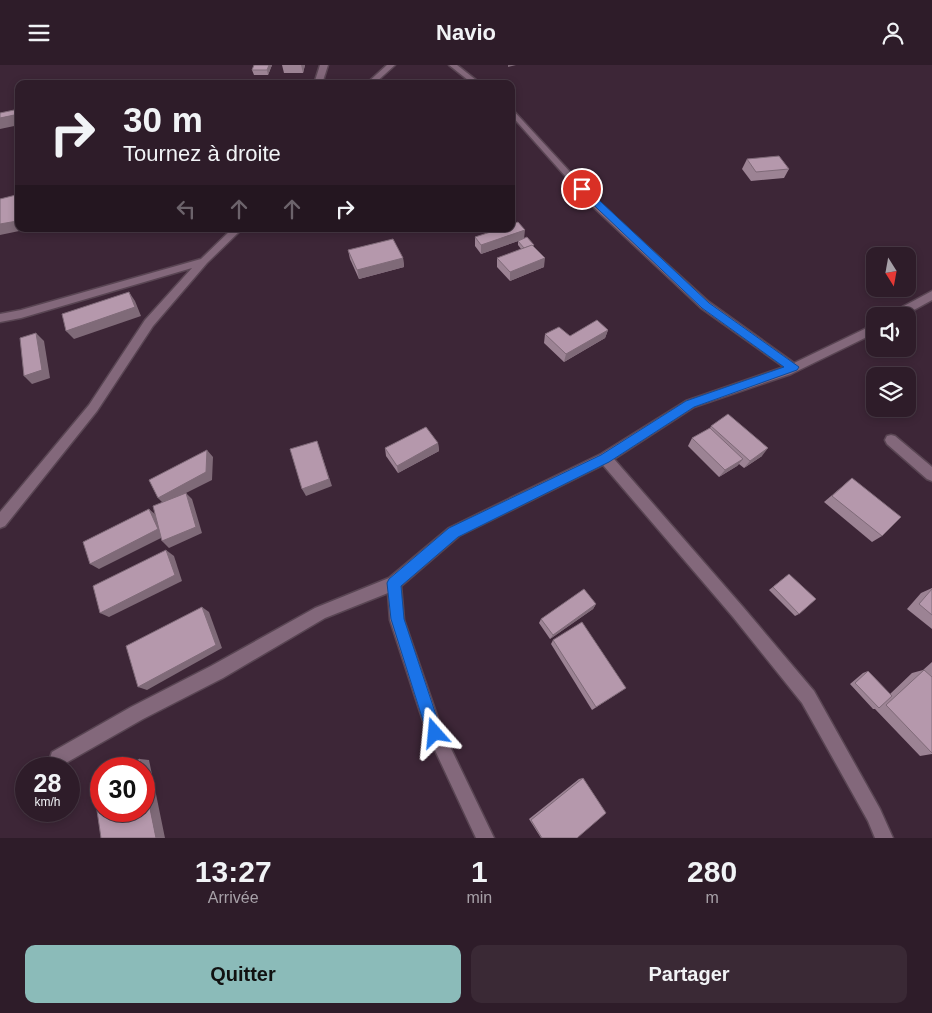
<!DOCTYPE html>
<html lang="fr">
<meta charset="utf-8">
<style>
body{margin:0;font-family:Helvetica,sans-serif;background:#3a2935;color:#f1f3f6;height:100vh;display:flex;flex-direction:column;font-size:19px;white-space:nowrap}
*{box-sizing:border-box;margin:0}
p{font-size:16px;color:#a7a1a8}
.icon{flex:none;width:28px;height:28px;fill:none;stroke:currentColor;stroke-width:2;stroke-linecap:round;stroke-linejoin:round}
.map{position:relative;height:773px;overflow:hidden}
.details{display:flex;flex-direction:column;background:#2e1c29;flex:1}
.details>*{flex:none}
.banner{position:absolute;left:15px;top:15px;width:500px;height:152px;border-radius:10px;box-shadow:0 2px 8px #0003,0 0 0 1px #493a46;background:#2e1c29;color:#f1f3f6;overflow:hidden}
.needle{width:32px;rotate:169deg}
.tools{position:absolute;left:866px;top:182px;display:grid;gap:10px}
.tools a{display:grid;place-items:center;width:50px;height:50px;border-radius:10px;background:#2e1c29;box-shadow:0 2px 8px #0003,0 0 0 1px #493a46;font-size:25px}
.speed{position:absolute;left:15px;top:692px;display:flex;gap:10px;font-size:25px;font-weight:700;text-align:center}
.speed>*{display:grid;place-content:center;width:65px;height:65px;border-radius:50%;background:#2e1c29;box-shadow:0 2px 8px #0003,0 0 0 1px #493a46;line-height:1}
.speed small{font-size:12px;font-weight:400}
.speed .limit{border:8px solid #d22;background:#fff;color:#111}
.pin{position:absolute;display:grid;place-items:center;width:42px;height:42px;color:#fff;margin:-21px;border:2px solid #fff;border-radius:50%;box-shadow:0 1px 5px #0007}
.me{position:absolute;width:55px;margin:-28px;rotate:342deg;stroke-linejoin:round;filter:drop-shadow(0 0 4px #0008)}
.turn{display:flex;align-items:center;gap:18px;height:105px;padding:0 25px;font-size:22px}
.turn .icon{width:65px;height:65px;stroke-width:2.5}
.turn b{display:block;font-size:35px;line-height:42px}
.lanes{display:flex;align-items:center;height:48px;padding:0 25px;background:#0003;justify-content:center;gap:25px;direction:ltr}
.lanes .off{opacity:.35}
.eta{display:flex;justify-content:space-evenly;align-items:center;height:85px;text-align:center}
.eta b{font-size:30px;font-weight:600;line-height:35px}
.cta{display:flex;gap:10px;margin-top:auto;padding:10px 25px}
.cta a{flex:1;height:58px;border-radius:10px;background:#8bbbb9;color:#111;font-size:20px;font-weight:600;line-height:58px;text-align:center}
.cta a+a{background:#3a2935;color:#f1f3f6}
header{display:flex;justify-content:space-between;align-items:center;height:65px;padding:0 25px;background:#2e1c29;font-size:22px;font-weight:600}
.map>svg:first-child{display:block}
</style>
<header><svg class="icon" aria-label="menu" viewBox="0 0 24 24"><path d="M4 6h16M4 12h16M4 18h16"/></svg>Navio<svg class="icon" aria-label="person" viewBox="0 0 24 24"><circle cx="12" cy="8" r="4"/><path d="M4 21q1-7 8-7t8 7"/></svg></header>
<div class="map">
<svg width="932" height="773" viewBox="0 0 932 773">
<rect width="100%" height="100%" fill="#3d2637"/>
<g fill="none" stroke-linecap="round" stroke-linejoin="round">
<!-- street casing -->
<g stroke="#594553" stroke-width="3">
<g id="street">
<path d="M320 0H328L322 19H314Z"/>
<path d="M387 0H395L374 19H366Z"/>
<path d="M449 0H457L481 19H473Z"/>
<path d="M511 43 596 135 709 237 794 298 875 259V268L791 309 694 342 614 394 743 542 814 626 880 744 893 773H875L868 756 802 638 733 552 603 400 459 471 401 521 404 555 442 665 494 773H476L427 668 390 555 388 528 325 553 223 613 143 654 64 699 58 701 52 699 50 693 52 687 131 642 211 601 315 543 389 513 449 463 601 389 686 336 784 302 701 243 590 139 511 50Z"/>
<path d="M232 164H242L207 198 153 261 97 346 5 461 0 463V447L89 340 145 255 192 203 21 253 0 257V249L21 245 201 194Z"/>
<path d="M932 226V235L903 251H890L891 248Z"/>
<path d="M891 370 895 371 932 402V416L927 414 887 379 885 375 887 371Z"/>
</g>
</g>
<!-- street -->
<use href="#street" fill="#83687b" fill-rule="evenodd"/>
</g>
<!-- wall -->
<g fill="#9c8394">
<path d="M272 0 268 10H254L252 5Z"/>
<path d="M282 0H305L303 8H284Z"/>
<path d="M747 94 789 104 784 113 751 116 742 104Z"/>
<path d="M475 172 524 173 534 182 544 202 510 216 497 202V193L521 184 518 180V176L481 189 475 181Z"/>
<path d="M348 185 403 193 404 202 359 214 350 194Z"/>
<path d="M608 265 605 273 564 297 544 278 545 269 570 271Z"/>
<path d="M711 361 762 391 744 403 739 399 737 401 719 412 688 381 692 373 710 363Z"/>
<path d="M438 378 439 386 398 408 386 391 385 383Z"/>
<path d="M852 413 882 471 872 477 824 437Z"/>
<path d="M789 509 799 549 795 551 769 525Z"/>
<path d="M932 523V564L907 544 921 528Z"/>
<path d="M596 539 593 544 550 574 539 558 541 554Z"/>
<path d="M553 575 626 623 592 645 551 579Z"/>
<path d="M932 597V689L920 691 875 644H873L850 619 863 608 868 606 890 629 912 608 923 605Z"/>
<path d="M583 713 577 773H541L529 754 579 714Z"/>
</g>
<!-- shaded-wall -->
<g fill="#7f6a78">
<path d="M269 0H272L268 10 267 5Z"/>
<path d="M301 0H305L303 8Z"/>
<path d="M508 0H516L508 2Z"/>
<path d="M19 49V60L0 64V53Z"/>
<path d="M16 130 19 134V164H24V165L0 170V159Z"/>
<path d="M325 164H339L340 165 325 167Z"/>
<path d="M525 165 524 174 481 189V180Z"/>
<path d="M403 193 404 202 359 214 357 205Z"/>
<path d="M545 193 544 202 510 216V207Z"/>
<path d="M129 227 135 236 141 251 74 274 66 266Z"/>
<path d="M608 265 605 273 564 297 566 289Z"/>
<path d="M36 268 44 276 50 313 32 319 24 311Z"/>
<path d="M317 376 332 421 306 431 302 424Z"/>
<path d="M438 378 439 386 398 408 397 401Z"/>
<path d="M768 383 762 391 744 403 750 396Z"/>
<path d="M207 385 213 392 212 415 186 428 192 434 202 468 169 483 162 476 165 440 158 433Z"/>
<path d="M743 394 737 401 719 412 725 405Z"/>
<path d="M149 444 156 450 165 471 99 504 90 499Z"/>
<path d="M166 485 174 491 182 516 109 552 100 548Z"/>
<path d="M596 539 593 544 550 574 553 570Z"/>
<path d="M202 542 209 547 222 583 147 625 138 622Z"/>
<path d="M140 694 149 695 165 773H156L144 714V704H142Z"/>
</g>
<!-- building -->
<g fill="#b598ac" stroke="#7f6a78">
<path d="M254 0H269L267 5H252Z"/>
<path d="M19 44V49L0 53V48Z"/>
<path d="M779 91 789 104 756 107 747 94Z"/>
<path d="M16 130 17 156 0 159V134Z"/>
<path d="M518 157 525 165 481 180 475 172 500 164H511V160Z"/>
<path d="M527 172 534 180 524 183 518 176Z"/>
<path d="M393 174 403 193 357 205 348 185Z"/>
<path d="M532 180 545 193 510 207 497 193Z"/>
<path d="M129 227 135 242 66 266 62 249Z"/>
<path d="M597 255 608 265 566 289 545 269 559 262 570 271Z"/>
<path d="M36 268 42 305 24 311 20 273Z"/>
<path d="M728 349 768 383 750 396 711 361Z"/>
<path d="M426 362 438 378 397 401 385 383Z"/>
<path d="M710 363 743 394 725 405 692 373Z"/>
<path d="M317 376 329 414 302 424 290 384Z"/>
<path d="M207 385 206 407 158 433 149 415Z"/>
<path d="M852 413 901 452 882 471 832 431Z"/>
<path d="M186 428 196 462 162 476 153 441Z"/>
<path d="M149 444 158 464 90 499 83 477Z"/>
<path d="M166 485 175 510 100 548 93 521Z"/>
<path d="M789 509 816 534 799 549 773 522Z"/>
<path d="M584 524 596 539 553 570 541 554Z"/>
<path d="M932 524V550L919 539Z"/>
<path d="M202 542 216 580 138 622 126 581Z"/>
<path d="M582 557 626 623 596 642 553 575Z"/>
<path d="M924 605 932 612V688L886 640Z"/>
<path d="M868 606 892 631 879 643 855 618Z"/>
<path d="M140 694 142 704H120Z"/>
<path d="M583 713 606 748 577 773H542L531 755Z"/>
<path d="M101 714V746H144V714L156 773H101L93 718Z"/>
</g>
<!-- route -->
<path fill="#1a73e8" stroke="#114b97" d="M579 122H585L709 238 799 302 797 305 694 342 609 397 458 472 401 521 404 554 442 668 440 673 435 675 429 673 427 668 391 554 387 518 389 514 449 463 601 390 686 336 784 302 702 243 579 126Z"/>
</svg>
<div class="tools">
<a><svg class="needle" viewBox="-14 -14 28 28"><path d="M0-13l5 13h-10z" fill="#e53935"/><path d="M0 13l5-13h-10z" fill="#a7a1a8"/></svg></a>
<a><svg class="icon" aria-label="sound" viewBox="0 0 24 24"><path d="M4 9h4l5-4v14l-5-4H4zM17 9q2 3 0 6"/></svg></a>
<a><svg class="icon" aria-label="layers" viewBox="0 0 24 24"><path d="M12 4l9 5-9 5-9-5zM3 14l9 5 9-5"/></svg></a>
</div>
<div class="speed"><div>28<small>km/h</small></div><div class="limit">30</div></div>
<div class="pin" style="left:582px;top:124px;background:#d93025"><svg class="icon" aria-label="arrive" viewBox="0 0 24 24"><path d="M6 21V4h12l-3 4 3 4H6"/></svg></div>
<svg class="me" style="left:435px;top:668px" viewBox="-20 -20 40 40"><path d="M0-17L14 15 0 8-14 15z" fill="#1a73e8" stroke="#fff" stroke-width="4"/></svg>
<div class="banner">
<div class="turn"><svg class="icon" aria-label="right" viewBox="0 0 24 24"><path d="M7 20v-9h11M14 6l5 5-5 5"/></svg><div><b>30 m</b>Tournez à droite</div></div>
<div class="lanes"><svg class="icon off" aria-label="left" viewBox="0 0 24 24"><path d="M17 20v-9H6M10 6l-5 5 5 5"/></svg><svg class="icon off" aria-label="ahead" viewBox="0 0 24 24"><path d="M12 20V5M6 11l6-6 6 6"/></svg><svg class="icon off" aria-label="ahead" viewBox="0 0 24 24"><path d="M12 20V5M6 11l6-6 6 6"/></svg><svg class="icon" aria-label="right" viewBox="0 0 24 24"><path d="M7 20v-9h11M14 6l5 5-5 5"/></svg></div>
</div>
</div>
<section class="details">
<div class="eta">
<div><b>13:27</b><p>Arrivée</p></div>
<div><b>1</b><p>min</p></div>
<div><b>280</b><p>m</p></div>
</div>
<div class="cta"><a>Quitter</a><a>Partager</a></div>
</section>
